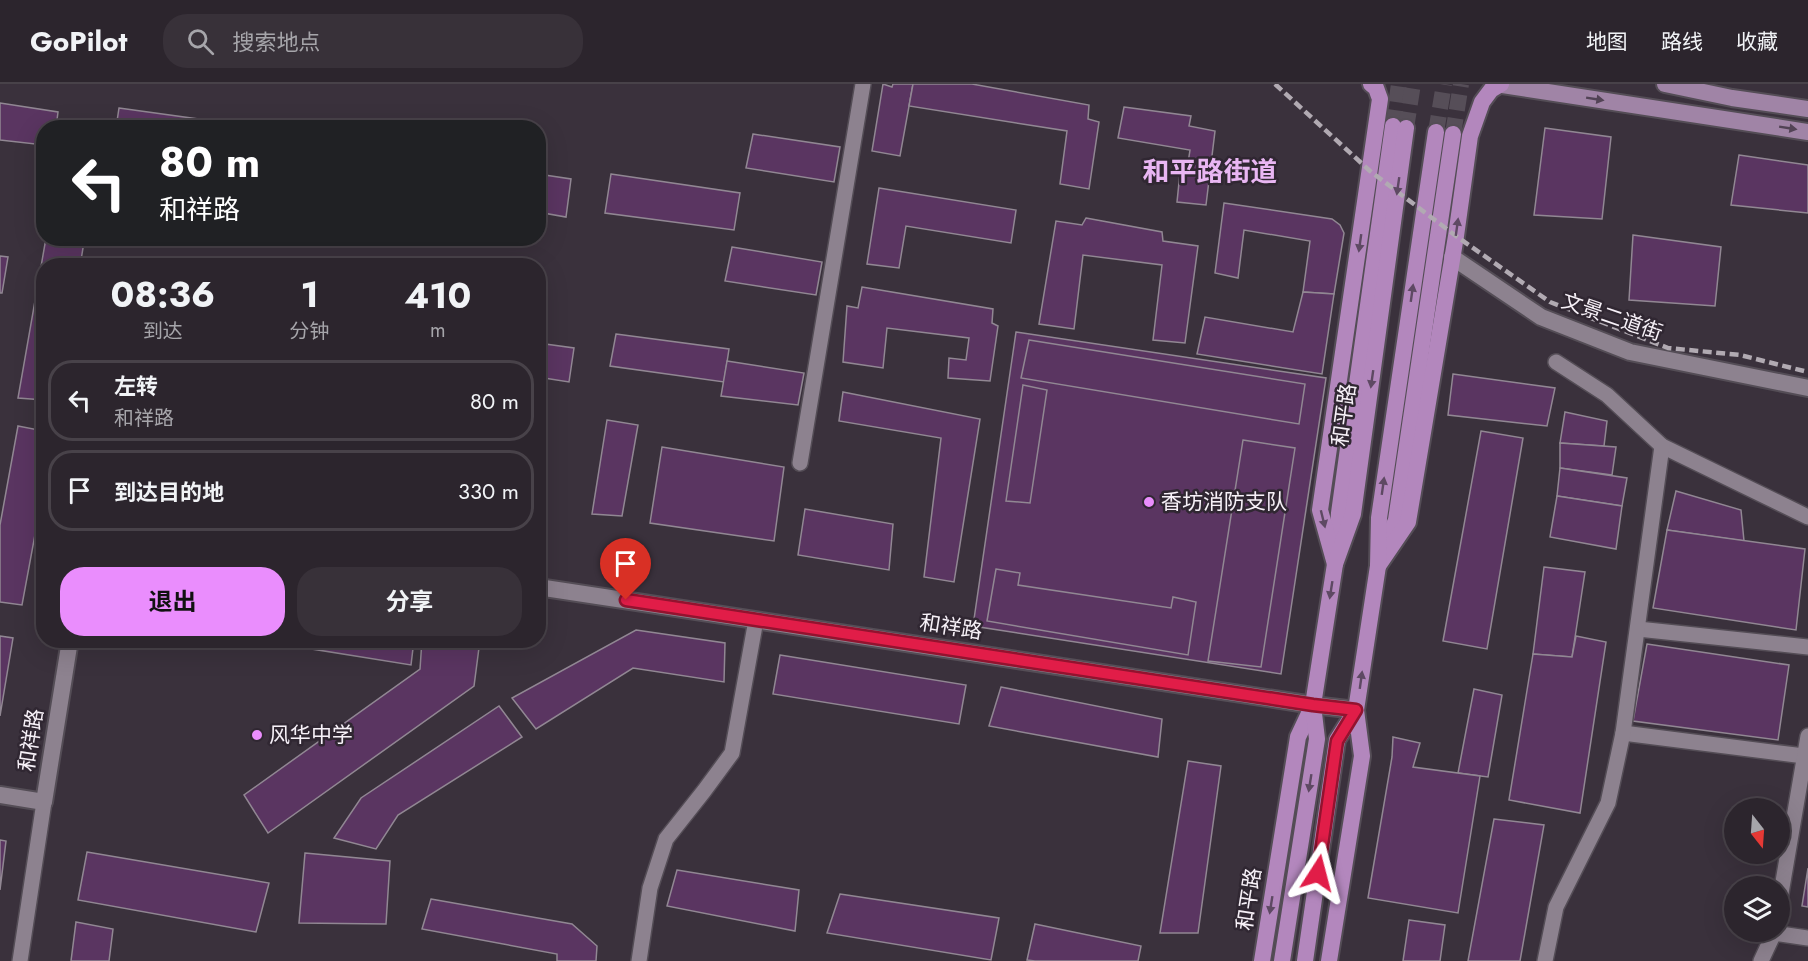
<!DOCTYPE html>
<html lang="zh">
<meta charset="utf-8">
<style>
body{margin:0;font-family:Jost,"Noto Sans SC",sans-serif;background:#383139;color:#f1f3f6;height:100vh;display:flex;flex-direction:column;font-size:22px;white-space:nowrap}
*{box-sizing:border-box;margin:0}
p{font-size:20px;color:#a6a5aa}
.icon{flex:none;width:33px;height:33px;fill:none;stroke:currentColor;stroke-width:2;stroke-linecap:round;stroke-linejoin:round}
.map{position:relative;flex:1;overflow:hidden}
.sheet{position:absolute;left:36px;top:174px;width:510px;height:390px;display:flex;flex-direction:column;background:#2c252d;border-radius:24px;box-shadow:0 6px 24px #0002,0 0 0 2px #484249}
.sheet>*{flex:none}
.hud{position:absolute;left:36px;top:36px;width:510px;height:126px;border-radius:24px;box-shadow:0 6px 24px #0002,0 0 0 2px #484249;background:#202124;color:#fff;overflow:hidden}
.needle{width:39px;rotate:163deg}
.controls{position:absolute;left:1724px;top:714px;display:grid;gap:12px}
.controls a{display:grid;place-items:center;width:66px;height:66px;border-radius:50%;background:#2c252d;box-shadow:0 6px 24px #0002,0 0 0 2px #484249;font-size:30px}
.pin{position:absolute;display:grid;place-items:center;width:51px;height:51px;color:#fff;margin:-62px -26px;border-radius:50% 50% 50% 0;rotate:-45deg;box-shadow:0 0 6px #0007}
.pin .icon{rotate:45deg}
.me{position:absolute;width:66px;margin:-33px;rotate:9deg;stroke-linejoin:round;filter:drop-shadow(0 0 4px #0008)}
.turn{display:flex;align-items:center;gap:21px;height:126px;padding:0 24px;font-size:27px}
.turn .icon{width:78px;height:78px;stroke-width:2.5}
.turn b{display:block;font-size:42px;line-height:51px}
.eta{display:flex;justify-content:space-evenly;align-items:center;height:102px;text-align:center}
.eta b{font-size:36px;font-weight:700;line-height:42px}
.button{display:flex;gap:12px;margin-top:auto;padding:12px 24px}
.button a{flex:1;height:69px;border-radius:24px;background:#ea8dfd;color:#111;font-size:24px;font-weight:700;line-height:69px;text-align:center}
.button a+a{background:#383139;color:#f1f3f6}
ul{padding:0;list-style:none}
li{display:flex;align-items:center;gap:18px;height:81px;margin:0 12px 9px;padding:0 12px;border:3px solid #484249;border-radius:24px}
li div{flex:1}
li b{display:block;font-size:22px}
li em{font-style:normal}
header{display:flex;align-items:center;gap:36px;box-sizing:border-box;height:84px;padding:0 30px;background:#2c252d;border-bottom:2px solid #484249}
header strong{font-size:28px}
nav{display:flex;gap:33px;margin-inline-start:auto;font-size:21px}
.search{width:420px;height:54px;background:#383139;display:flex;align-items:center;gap:15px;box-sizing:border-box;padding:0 21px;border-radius:24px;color:#a6a5aa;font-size:22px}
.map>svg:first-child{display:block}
</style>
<header>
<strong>GoPilot</strong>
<div class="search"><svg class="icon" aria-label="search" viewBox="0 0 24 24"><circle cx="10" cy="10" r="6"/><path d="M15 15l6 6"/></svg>搜索地点</div>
<nav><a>地图</a><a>路线</a><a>收藏</a></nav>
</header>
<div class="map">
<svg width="1808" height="877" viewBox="0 0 1808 877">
<rect width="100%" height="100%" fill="#3a313c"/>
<!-- building -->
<g fill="#5a3561" stroke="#918793" stroke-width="1.5">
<path d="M883 0 892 3 893 0H913L900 72 872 67Z"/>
<path d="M913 0H972L1089 21 1088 35 1099 38 1089 105 1060 100 1067 47 909 22Z"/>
<path d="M0 19 58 28 56 44H44V61L0 56Z"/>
<path d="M1124 23 1191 32 1189 42 1215 47 1206 121 1177 118 1181 79H1188L1190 66 1118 54Z"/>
<path d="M119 24 249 42V44H116Z"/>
<path d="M1545 44 1611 53 1602 135 1534 131Z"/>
<path d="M753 50 840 63 834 98 746 84Z"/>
<path d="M1739 71 1808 81V129L1731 121Z"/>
<path d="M538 90 571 95 566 133 538 128Z"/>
<path d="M611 90 740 109 734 146 605 129Z"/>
<path d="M879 104 1016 126 1011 159 906 142 899 184 867 180Z"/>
<path d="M1224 119 1332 135 1340 141 1344 149 1334 210 1303 208 1310 157 1244 146 1238 194 1215 189Z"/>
<path d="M1086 134 1162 148 1163 157 1198 162 1185 259 1153 256 1162 181 1083 171 1074 245 1039 240 1056 137 1082 141Z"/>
<path d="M1633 151 1721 163 1715 222 1629 216Z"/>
<path d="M46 154H60L84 158 80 182H44V316L18 314Z"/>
<path d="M732 163 822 178 816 211 725 197Z"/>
<path d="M0 172 8 173 2 209H0Z"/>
<path d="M862 203 993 225 992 239 998 242 990 297 948 294 949 274 966 276 969 254 887 244 883 284 843 278 847 222 858 224Z"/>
<path d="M1303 208 1334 210 1322 290 1197 270 1205 233 1293 248Z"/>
<path d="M1016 248 1326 294 1281 590 973 542Z"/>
<path d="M616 250 729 265 724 298 610 282Z"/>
<path d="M1029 256 1305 300 1299 340 1021 294Z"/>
<path d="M538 259 574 264 569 298 538 293Z"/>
<path d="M727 277 804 289 798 321 721 312Z"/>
<path d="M1453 290 1555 304 1547 342 1448 331Z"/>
<path d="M1023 301 1047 306 1030 419 1006 417Z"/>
<path d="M843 308 980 335 954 498 924 493 941 354 839 337Z"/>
<path d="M1565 328 1607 337 1604 362 1560 359Z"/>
<path d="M538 330 543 331 538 391Z"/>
<path d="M607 336 638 341 622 432 592 430Z"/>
<path d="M18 342 44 347V402L22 521 0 518V441Z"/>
<path d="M1481 347 1523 354 1487 565 1443 557Z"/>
<path d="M1243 356 1295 364 1261 583 1208 577Z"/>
<path d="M1560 359 1616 363 1612 391 1560 384Z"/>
<path d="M662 363 784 383 774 457 650 439Z"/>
<path d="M1560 384 1627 394 1622 422 1557 412Z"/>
<path d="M1676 407 1741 426 1744 457 1667 446Z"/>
<path d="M1557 412 1622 422 1616 465 1550 453Z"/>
<path d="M805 425 893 440 889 486 798 471Z"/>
<path d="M1667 446 1805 465 1796 546 1653 524Z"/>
<path d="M1544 483 1585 488 1572 573 1533 570Z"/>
<path d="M996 485 1020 489 1018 501 1171 524 1173 513 1196 518 1188 571 987 537Z"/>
<path d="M636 546 725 559 724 598 633 584 536 645 512 614Z"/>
<path d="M0 552 13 554 0 632Z"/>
<path d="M1576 552 1606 558 1580 729 1509 716 1533 570 1572 573Z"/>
<path d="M313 556H414L411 581 312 565Z"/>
<path d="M422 556H480L474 602 268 749 244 711 420 585Z"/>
<path d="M1647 560 1789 581 1778 656 1633 637Z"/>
<path d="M780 571 966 601 959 640 773 610Z"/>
<path d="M1001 603 1162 635 1158 673 989 642Z"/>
<path d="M1474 605 1502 611 1488 693 1458 689Z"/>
<path d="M499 622 522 653 398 731 376 765 334 754 361 714Z"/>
<path d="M1393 653 1420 659 1413 683 1480 692 1458 829 1368 814 1392 673Z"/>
<path d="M1188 677 1221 682 1198 849H1160Z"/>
<path d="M1494 735 1544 741 1520 877H1468Z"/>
<path d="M0 756 6 757 0 806Z"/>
<path d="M87 768 269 799 256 848 78 816Z"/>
<path d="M305 769 390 777 386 840 299 839Z"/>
<path d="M1808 784V823L1802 822Z"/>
<path d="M677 786 799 806 795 847 667 822Z"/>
<path d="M840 810 999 834 991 876 827 849Z"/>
<path d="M431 815 572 840 597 862 596 877H557V870L422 845Z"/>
<path d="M1409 836 1445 841 1440 877H1403Z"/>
<path d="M76 838 113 845 109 877H71Z"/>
<path d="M1035 840 1141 862 1138 877H1035L1027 876Z"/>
</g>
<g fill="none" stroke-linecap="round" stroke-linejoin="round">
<!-- tertiary-tunnel -->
<g stroke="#564e58" stroke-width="16" stroke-dasharray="16 8" stroke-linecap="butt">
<path d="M1393 42 1399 0"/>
<path d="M1453 50 1461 0"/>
</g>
<!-- primary-tunnel -->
<g stroke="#564e58" stroke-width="16" stroke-dasharray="16 8" stroke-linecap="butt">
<path d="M1406 44 1413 0"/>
<path d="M1436 48 1444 0"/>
</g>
<!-- minor casing -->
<g stroke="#544d56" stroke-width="18">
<g id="minor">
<path d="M1556 278 1607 311 1662 362 1808 433"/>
<path d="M800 379 863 0"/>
<path d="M1638 545 1808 563"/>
<path d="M1623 649 1804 672"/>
<path d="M1779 821 1808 652"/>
<path d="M20 877 44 718"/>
<path d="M639 877 650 804 666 755 704 707 732 669 756 536"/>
<path d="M1545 877 1556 823 1608 719 1623 649 1662 362"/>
<path d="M1761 877 1774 849 1808 854"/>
</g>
</g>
<!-- tertiary casing -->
<g stroke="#544d56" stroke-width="20">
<g id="tertiary">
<path d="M1452 173 1541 233 1630 268 1808 304"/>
<path d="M538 503 1313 621 1356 626"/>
<path d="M0 711 44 718 70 556"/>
</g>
</g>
<!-- secondary casing -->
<g stroke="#544d56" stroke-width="20">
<g id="secondary">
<path d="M1496 0 1808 48"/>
<path d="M1665 0 1732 14 1808 25"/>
</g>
</g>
<!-- primary casing -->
<g stroke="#544d56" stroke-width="20">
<g id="primary">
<path d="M1388 456 1396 436 1453 50"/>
<path d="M1337 458 1339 429 1393 42"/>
<path d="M1335 480 1320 426 1380 15 1376 4 1371 0"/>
<path d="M1378 482 1408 438 1456 152 1470 52 1482 18 1491 6 1501 0"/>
<path d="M1262 877 1298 653 1313 621"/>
<path d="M1282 877 1317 655 1313 621 1335 480 1353 430 1406 44"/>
<path d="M1305 877 1337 656 1356 626 1378 482 1379 434 1436 48"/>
<path d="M1329 877 1362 672 1356 626"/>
</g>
</g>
<!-- minor -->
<use href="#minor" stroke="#8d828f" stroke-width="15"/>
<!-- tertiary -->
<use href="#tertiary" stroke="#8d828f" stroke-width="16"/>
<!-- secondary -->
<use href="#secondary" stroke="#a084a6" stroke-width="16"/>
<!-- primary -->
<use href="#primary" stroke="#b387bd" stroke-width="16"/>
<!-- rail -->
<path stroke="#b1aab2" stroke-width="4.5" stroke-dasharray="9 4.5" stroke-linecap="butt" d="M1275 0 1370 87 1456 152 1550 218 1668 264 1740 271 1808 288"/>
</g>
<!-- one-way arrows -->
<defs><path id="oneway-solid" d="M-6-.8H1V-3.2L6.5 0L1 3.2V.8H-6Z" transform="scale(1.5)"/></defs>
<g fill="#524355">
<use href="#oneway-solid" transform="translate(1595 15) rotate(9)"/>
<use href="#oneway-solid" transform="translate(1788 44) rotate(9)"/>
</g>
<g fill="#5e4963">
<use href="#oneway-solid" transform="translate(1398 102) rotate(98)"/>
<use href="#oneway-solid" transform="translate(1457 143) rotate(-82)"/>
<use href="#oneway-solid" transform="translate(1360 159) rotate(98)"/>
<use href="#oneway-solid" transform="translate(1412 209) rotate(-82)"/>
<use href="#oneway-solid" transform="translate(1372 295) rotate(98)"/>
<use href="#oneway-solid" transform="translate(1383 402) rotate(-82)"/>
<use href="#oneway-solid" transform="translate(1323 435) rotate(76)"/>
<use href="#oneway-solid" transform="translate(1331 506) rotate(99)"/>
<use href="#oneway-solid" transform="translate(1361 596) rotate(-82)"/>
<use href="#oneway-solid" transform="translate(1310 699) rotate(99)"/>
<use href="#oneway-solid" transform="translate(1271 821) rotate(99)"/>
</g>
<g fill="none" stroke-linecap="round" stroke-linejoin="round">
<!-- route casing -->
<g stroke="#92132f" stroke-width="15">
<path id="route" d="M626 516 1313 621 1356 626 1337 657 1318 789"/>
</g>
<!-- route -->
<use href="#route" stroke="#e11d48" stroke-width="10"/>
</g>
<!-- markers -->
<g fill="#ea8dfd" stroke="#302732" stroke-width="2">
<circle cx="1149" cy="418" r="6"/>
<circle cx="257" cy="651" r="6"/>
</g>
<g text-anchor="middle" stroke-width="5" stroke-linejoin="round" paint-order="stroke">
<!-- street labels -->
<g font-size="21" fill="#f7f1f8" stroke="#302732">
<text transform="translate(1612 233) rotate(19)" y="7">文景二道街</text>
<text transform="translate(1344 331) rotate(-82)" y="7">和平路</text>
<text transform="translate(951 543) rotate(9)" y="7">和祥路</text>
<text transform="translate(31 656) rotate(-81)" y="7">和祥路</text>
<text transform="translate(1249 815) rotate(-81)" y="7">和平路</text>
</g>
<!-- poi labels -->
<g font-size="21" fill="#f7f1f8" stroke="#302732" text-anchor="start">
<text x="1161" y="425">香坊消防支队</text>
<text x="269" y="658">风华中学</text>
</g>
<!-- district labels -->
<g font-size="27" font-weight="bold" fill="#e9b6f3" stroke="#302732">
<text x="1210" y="97">和平路街道</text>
</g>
</g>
</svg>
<div class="controls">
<a><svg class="needle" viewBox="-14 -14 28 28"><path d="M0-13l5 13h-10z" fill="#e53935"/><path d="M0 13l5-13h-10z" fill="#a6a5aa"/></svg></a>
<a><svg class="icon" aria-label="layers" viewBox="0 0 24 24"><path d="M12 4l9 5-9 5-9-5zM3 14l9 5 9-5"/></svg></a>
</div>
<div class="pin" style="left:626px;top:516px;background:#d93025"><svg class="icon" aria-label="arrive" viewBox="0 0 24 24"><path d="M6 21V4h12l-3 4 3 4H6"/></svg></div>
<svg class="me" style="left:1318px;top:789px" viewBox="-20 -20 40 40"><path d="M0-17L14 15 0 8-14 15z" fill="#e11d48" stroke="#fff" stroke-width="4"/></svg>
<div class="hud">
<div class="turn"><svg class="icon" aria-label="left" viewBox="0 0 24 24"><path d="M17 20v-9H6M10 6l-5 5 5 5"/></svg><div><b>80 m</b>和祥路</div></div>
</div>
<section class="sheet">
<div class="eta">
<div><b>08:36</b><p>到达</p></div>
<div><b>1</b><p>分钟</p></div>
<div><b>410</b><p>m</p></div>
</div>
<ul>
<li><svg class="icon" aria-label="left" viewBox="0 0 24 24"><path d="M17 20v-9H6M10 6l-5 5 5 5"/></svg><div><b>左转</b><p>和祥路</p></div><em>80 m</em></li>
<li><svg class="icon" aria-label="arrive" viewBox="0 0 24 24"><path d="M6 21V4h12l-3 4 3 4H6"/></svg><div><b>到达目的地</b></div><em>330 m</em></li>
</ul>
<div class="button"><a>退出</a><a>分享</a></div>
</section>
</div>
